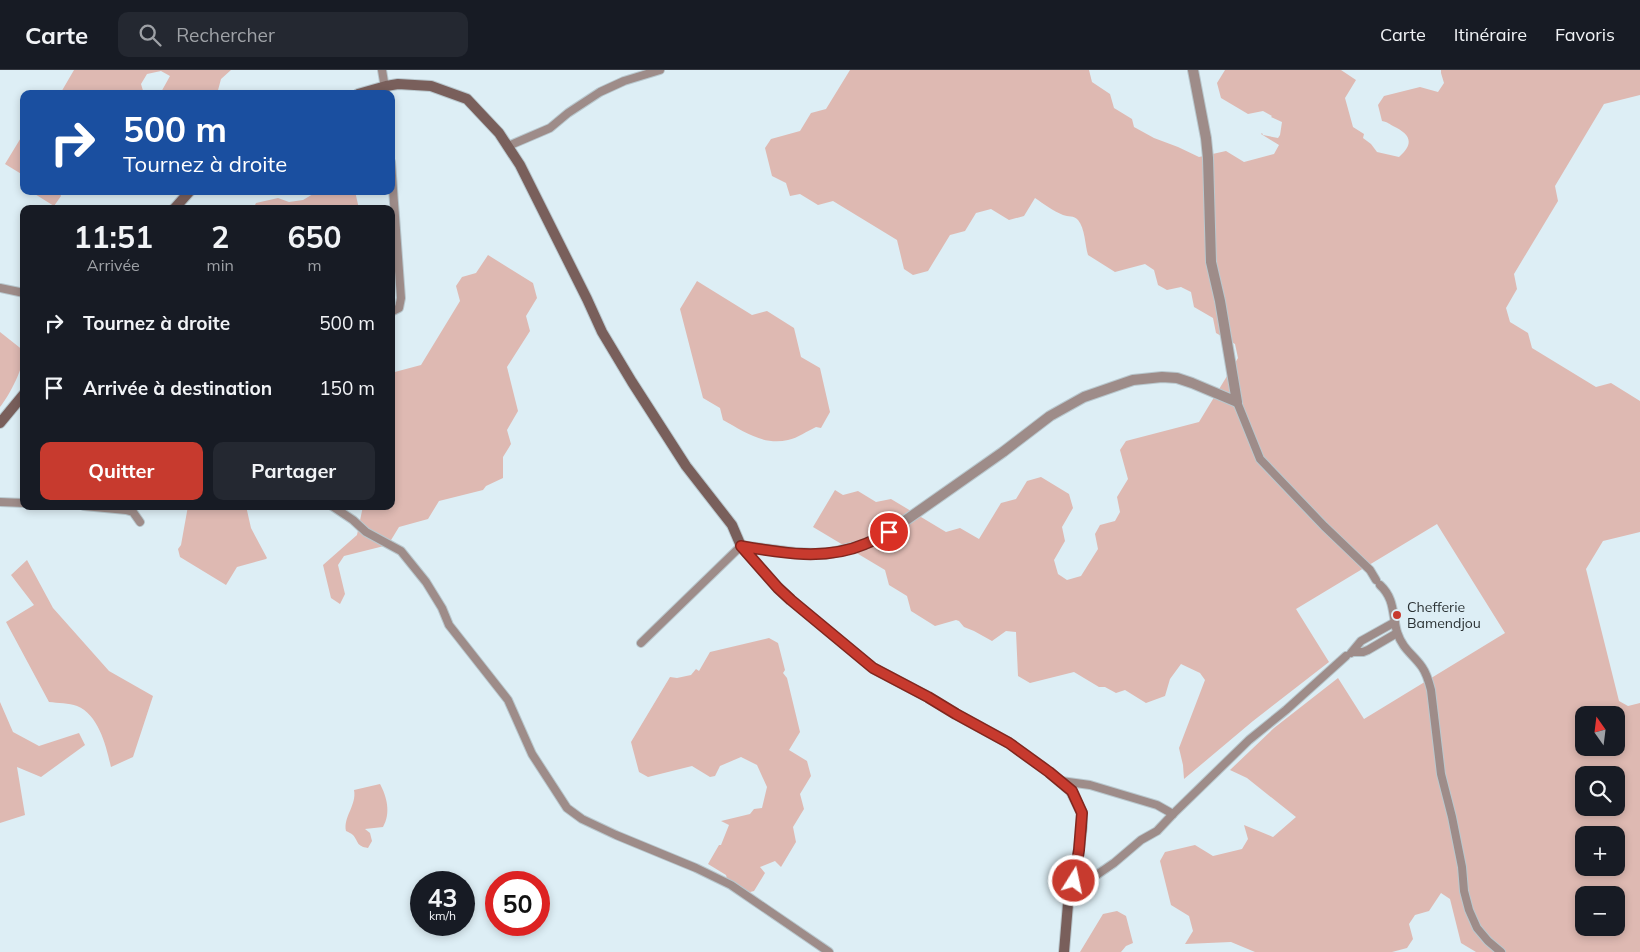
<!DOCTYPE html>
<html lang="fr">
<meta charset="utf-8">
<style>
body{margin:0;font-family:Mulish,sans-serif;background:#242831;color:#f1f3f6;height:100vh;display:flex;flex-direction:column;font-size:19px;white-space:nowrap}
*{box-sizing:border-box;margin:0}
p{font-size:16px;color:#9ea1a6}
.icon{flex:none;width:28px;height:28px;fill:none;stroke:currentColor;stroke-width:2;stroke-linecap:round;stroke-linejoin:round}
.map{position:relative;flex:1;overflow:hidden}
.panel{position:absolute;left:20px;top:135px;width:375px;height:305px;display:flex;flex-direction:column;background:#171b24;border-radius:10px;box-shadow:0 2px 8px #0003}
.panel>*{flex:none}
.hud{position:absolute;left:20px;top:20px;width:375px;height:105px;border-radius:10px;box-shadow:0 2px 8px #0003;background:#1a4fa0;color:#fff;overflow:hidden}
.needle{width:32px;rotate:346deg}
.controls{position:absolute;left:1575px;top:636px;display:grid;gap:10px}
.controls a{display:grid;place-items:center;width:50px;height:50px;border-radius:10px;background:#171b24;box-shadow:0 2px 8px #0003;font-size:25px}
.speed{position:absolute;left:410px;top:801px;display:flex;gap:10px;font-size:25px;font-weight:700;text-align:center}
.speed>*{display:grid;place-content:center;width:65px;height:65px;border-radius:50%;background:#171b24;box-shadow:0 2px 8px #0003;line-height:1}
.speed small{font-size:12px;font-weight:400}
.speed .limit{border:8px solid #d22;background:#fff;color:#111}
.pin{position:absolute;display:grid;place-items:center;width:42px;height:42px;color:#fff;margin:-21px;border:2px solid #fff;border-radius:50%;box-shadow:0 1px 5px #0007}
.me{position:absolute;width:55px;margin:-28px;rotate:10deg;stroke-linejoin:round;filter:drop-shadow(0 0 4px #0008)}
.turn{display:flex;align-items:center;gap:18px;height:105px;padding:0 20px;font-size:22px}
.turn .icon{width:65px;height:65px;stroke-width:2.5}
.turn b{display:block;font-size:35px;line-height:42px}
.eta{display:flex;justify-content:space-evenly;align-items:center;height:85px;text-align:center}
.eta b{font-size:30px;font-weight:700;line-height:35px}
.button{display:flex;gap:10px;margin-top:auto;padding:10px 20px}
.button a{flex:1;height:58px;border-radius:10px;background:#c73a2e;color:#fff;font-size:20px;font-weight:700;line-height:58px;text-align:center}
.button a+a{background:#242831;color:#f1f3f6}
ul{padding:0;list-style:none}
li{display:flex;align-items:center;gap:15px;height:65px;padding:0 20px}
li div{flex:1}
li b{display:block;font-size:19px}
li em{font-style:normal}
header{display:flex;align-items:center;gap:30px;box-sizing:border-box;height:70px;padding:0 25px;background:#171b24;border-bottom:1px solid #363941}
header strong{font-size:24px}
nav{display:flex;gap:28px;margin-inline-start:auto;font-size:18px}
.search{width:350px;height:45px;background:#242831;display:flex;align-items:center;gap:12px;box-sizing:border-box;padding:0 18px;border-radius:10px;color:#9ea1a6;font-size:19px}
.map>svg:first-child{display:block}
</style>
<header>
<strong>Carte</strong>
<div class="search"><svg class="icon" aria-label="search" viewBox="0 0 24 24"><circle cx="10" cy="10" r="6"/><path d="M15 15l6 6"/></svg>Rechercher</div>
<nav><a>Carte</a><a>Itinéraire</a><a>Favoris</a></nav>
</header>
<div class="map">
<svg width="1640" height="882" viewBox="0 0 1640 882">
<rect width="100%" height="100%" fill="#ddeef5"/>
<!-- green -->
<g fill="#deb9b2" fill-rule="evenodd">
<path d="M74 0H231L221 9 217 24H160L170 6 161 1 147 4 141 14 144 24H60Z"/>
<path d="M850 0H1089L1092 12 1110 24 1114 38 1132 49 1134 57 1154 68 1178 77 1199 87 1226 81 1244 92 1274 84 1279 75 1261 64 1262 63 1263 65 1278 68 1280 65 1282 52 1271 47 1272 46 1263 41 1248 44 1221 28 1217 13 1225 0H1341L1356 10 1345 28 1353 57 1364 64 1363 68 1371 74 1377 82 1399 87C1415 73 1410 64 1393 56 1389 54 1388 52 1382 51L1378 35 1384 26 1420 17 1438 22 1444 13 1441 3V0H1640V25L1604 34 1555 116 1558 131 1514 204 1517 219 1506 238 1510 252 1528 263 1532 278 1596 317 1611 313 1640 331V462L1603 471 1586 499 1619 631 1628 636 1640 633V882H1476L1461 873 1450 829 1441 823 1429 841 1415 845 1409 854 1413 869 1407 878 1392 882H1255L1231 872 1185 874 1193 861 1189 846 1171 835 1160 791 1165 782 1195 775 1213 786 1242 779 1248 769 1244 755 1273 767 1296 747 1247 708 1230 700 1274 658 1338 608 1364 649 1505 563 1437 454 1296 539 1329 592 1253 651 1184 709 1183 695 1179 678 1205 610 1200 603 1181 594 1170 609 1165 626 1146 633 1125 620 1116 623 1105 617H1099L1074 602 1030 613 1018 606 1016 562 1006 561 992 571 974 561 964 557 959 551 956 550 935 556 911 541 907 526 889 515 885 500 813 457 835 420 843 425 858 421 876 432 891 429 946 462 960 458 979 469 1001 433 1016 429 1027 411 1041 407 1069 424 1073 438 1062 457 1065 471 1054 490 1058 504 1067 510 1081 506 1098 479 1095 464 1100 455 1115 451 1120 442 1117 427 1128 409 1120 380 1126 371 1199 352 1238 288 1235 274 1216 263 1213 248 1194 237 1191 222 1181 217 1167 220 1158 215 1154 200 1145 194 1115 202 1088 185C1085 175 1085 158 1078 150 1074 145 1068 147 1063 145 1053 141 1044 134 1035 128L1024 146 1009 150 991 139 976 143 965 161 950 165 928 201 913 205 904 199 897 170 833 131 818 135 800 124 790 126 786 113 772 106 765 78 771 69 800 61 811 43 826 39ZM1584 645H1616V678H1584ZM1584 705H1616V738H1584ZM1584 765H1616V798H1584ZM1584 825H1616V858H1584Z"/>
<path d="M22 66H24V107L23 105 5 94Z"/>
<path d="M30 121H63L60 123 61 126 54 136Z"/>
<path d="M318 121H355L359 139H253L256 133 278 128 289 132 303 130Z"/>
<path d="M488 185 533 213 537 228 526 246 530 261 507 297 518 341 507 360 511 374 503 387V408L486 416 483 420 439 431 428 449 399 457 388 475 344 486 338 495 345 524 340 534 331 528 323 495 357 465 363 436H391V303L421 295 460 231 456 216 462 207 476 203Z"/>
<path d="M697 211 752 245 767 241 794 258 801 287 820 298 830 342 821 358 816 357C807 361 798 368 788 370 764 376 743 361 723 350L720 338 703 328 680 239Z"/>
<path d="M0 262 24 281C24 298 10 324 0 337Z"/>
<path d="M188 436H246L251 458 267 488 266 489 237 497 226 515 180 487 178 479 181 475Z"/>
<path d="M27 490 53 538 109 601 153 626 133 687 111 697C106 676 99 645 77 636 69 633 58 633 49 632L6 552 34 535 11 505Z"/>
<path d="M769 568 778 573 785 600 783 603 787 608 800 662 789 680 807 691 811 706 800 724 804 739 793 757 796 772 781 797 775 791 760 797 765 803 754 821 739 825 730 819 726 805 708 794 719 775H721L729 755 721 751 750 744 754 739 762 738 767 717 757 695 741 687 720 696 715 706 710 707 692 696 648 707 639 702 631 672 670 607 677 608 691 605 696 599 699 601 710 582Z"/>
<path d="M0 632 13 662 39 676 79 663 85 675 41 707 17 697 25 745 0 753Z"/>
<path d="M380 714C387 727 391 743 383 757L365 759 370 763 372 771 368 778C356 776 359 772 353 765 351 763 348 762 346 761 343 747 357 735 354 720Z"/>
<path d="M1117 841 1126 846 1133 873 1126 876 1121 882H1080L1103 844Z"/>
</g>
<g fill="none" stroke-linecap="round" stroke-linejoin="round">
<!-- minor casing -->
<g stroke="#b9c8ce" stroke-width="10">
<g id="minor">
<path d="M382 0 386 24"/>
<path d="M508 76 550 58 568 43 600 22 624 11 660 0"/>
<path d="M391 92 401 228 399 238 391 242"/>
<path d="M0 218 24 223"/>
<path d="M1237 332 1260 389 1324 456 1370 500 1376 510"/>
<path d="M0 432 24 433"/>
<path d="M84 436 126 440 133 442 140 452"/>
<path d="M332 436 353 450 366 462 401 481 426 512 442 538 449 555 508 630 532 684 567 738 582 749 616 765 696 798 731 815 829 882"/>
<path d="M1380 515C1395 529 1392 544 1397 562 1403 580 1413 584 1422 597 1427 604 1429 612 1431 620L1441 704 1452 747 1462 797 1464 821 1469 840 1477 858 1488 871 1501 882"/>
<path d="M641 573 741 476"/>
<path d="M1353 582H1363L1368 580 1397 563"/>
<path d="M1351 583 1361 571 1395 552"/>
<path d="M1061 711 1090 715 1157 735 1173 744"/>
<path d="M1068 833 1095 806 1114 793 1141 770 1157 761 1173 744 1249 670 1286 640 1346 586"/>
</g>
</g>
<!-- tertiary casing -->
<g stroke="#b9c8ce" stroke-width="12">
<path id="tertiary" d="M741 476 795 483 816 484 831 483 863 475 889 462 1003 382 1050 346 1084 327 1133 310 1162 307 1177 308 1192 313 1237 332 1220 231 1211 192 1208 88 1206 68 1193 0"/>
</g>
<!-- secondary casing -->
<g stroke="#b9c8ce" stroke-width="12">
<g id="secondary">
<path d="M358 24 386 16 398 14 431 16 467 29 499 63 520 95 587 229 602 262 632 312 686 396 732 455 741 476 778 518 791 530 873 598 928 627 956 644 1009 673 1049 702 1071 721 1082 743V756L1076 801 1068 834 1064 882"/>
<path d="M174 139 190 121"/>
<path d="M0 353 24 324"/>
</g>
</g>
<!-- minor -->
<use href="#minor" stroke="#9e8c89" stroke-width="8"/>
<!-- tertiary -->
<use href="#tertiary" stroke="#9e8c89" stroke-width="10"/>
<!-- secondary -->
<use href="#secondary" stroke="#795f5b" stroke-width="10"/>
</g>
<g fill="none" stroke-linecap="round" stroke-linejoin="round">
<!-- route casing -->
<g stroke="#81261e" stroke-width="12">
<path id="route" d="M889 462C881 466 873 471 865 474 826 491 781 483 741 476L778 518 791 530 873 598 928 627 956 644 1009 673 1049 702 1072 721 1082 743 1079 780 1074 811"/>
</g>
<!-- route -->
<use href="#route" stroke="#c73a2e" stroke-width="9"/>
</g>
<!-- markers -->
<circle fill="#c73a2e" stroke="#ddeef5" stroke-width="2" cx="1397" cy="545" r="5"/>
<g text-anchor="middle" stroke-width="4" stroke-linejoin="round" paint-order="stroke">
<!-- poi labels -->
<g font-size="14" fill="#2a3133" stroke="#ddeef5" text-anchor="start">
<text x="1407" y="542">Chefferie<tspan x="1407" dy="16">Bamendjou</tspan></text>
</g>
</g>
</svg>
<div class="controls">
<a><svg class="needle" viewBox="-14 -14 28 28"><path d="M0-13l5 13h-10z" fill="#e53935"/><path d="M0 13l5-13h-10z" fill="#9ea1a6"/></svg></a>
<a><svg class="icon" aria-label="search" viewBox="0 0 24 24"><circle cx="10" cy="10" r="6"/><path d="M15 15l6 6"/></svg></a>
<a>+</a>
<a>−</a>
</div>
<div class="speed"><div>43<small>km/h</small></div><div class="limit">50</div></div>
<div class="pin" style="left:889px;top:462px;background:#d93025"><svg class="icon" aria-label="arrive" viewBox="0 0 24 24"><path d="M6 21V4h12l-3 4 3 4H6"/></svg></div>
<svg class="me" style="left:1074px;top:811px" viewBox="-20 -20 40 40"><circle r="17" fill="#c73a2e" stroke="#fff" stroke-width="3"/><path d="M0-11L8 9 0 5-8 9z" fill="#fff"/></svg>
<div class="hud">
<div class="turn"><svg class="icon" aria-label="right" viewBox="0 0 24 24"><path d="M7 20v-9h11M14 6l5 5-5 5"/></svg><div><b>500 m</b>Tournez à droite</div></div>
</div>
<section class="panel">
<div class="eta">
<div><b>11:51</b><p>Arrivée</p></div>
<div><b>2</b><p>min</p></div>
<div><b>650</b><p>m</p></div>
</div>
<ul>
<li><svg class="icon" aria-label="right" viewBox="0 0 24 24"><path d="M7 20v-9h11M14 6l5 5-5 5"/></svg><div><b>Tournez à droite</b></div><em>500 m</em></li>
<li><svg class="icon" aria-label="arrive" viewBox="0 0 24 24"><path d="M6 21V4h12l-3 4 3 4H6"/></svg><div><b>Arrivée à destination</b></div><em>150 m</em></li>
</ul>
<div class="button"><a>Quitter</a><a>Partager</a></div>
</section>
</div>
